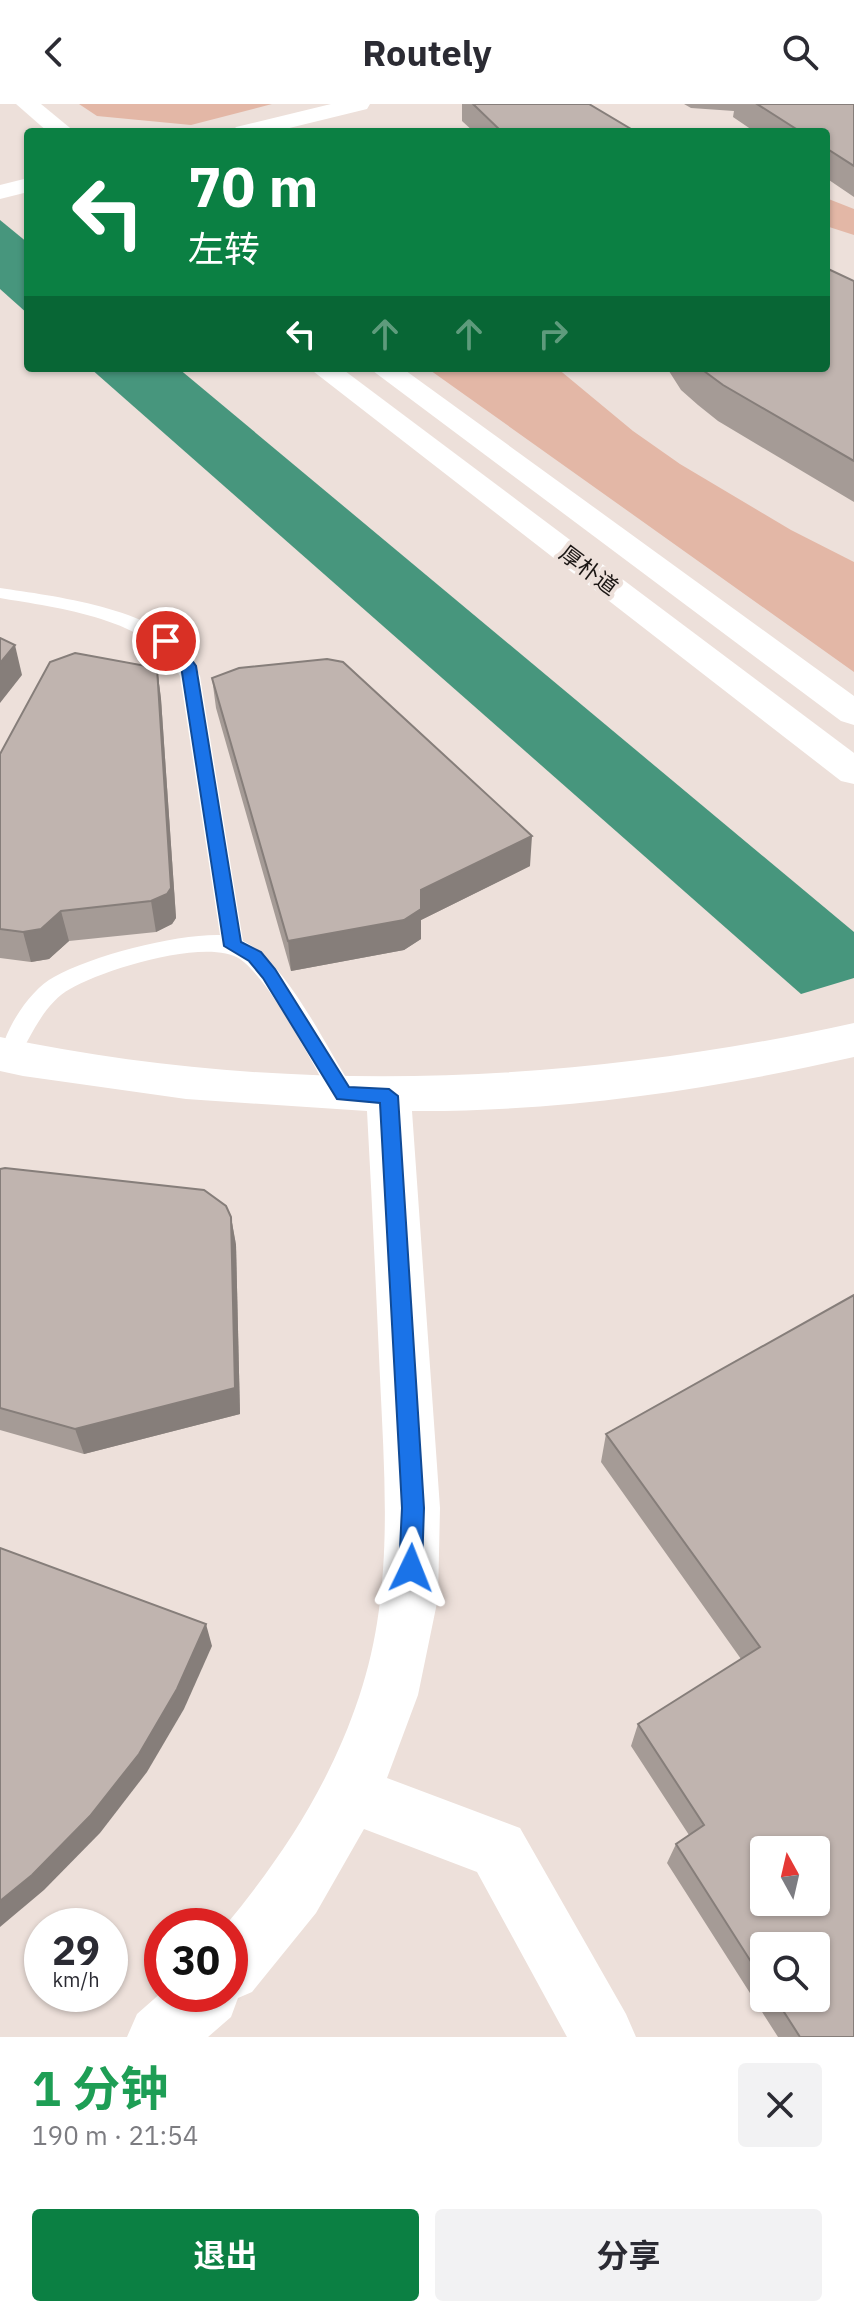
<!DOCTYPE html>
<html lang="zh">
<meta charset="utf-8">
<style>
body{margin:0;font-family:"IBM Plex Sans","Noto Sans SC",sans-serif;background:#f2f2f3;color:#2b2b33;height:100vh;display:flex;flex-direction:column;font-size:30px;white-space:nowrap}
*{box-sizing:border-box;margin:0}
p{font-size:26px;color:#7c7c81}
.icon{flex:none;width:44px;height:44px;fill:none;stroke:currentColor;stroke-width:2;stroke-linecap:round;stroke-linejoin:round}
.map{position:relative;height:1933px;overflow:hidden}
.sheet{display:flex;flex-direction:column;background:#fff;flex:1}
.sheet>*{flex:none}
.hud{position:absolute;left:24px;top:24px;width:806px;height:244px;border-radius:8px;box-shadow:0 2px 6px #0004;background:#0b8043;color:#fff;overflow:hidden}
.needle{width:52px;rotate:352deg}
.tools{position:absolute;left:750px;top:1732px;display:grid;gap:16px}
.tools a{display:grid;place-items:center;width:80px;height:80px;border-radius:8px;background:#fff;box-shadow:0 2px 6px #0004;font-size:40px}
.speed{position:absolute;left:24px;top:1804px;display:flex;gap:16px;font-size:40px;font-weight:700;text-align:center}
.speed>*{display:grid;place-content:center;width:104px;height:104px;border-radius:50%;background:#fff;box-shadow:0 2px 6px #0004;line-height:1}
.speed small{font-size:20px;font-weight:400}
.speed .limit{border:12px solid #d22;background:#fff;color:#111}
.pin{position:absolute;display:grid;place-items:center;width:68px;height:68px;color:#fff;margin:-34px;border:4px solid #fff;border-radius:50%;box-shadow:0 2px 8px #0007}
.me{position:absolute;width:88px;margin:-44px;rotate:2deg;stroke-linejoin:round;filter:drop-shadow(0 0 6px #0008)}
.turn{display:flex;align-items:center;gap:28px;height:168px;padding:0 32px;font-size:36px}
.turn .icon{width:104px;height:104px;stroke-width:2.5}
.turn b{display:block;font-size:56px;line-height:68px}
.lanes{display:flex;align-items:center;height:76px;padding:0 32px;background:#0003;justify-content:center;gap:40px;direction:ltr}
.lanes .off{opacity:.35}
.round{display:grid;place-items:center;flex:none;width:84px;height:84px;border-radius:8px;background:#f2f2f3}
.summary{display:flex;align-items:center;justify-content:space-between;height:136px;padding:0 32px}
h1{font-size:48px;font-weight:700;line-height:60px;color:#1e9e55}
.cta{display:flex;gap:16px;margin-top:auto;padding:16px 32px}
.cta a{flex:1;height:92px;border-radius:8px;background:#0b8043;color:#fff;font-size:32px;font-weight:700;line-height:92px;text-align:center}
.cta a+a{background:#f2f2f3;color:#2b2b33}
header{display:flex;justify-content:space-between;align-items:center;height:104px;padding:0 32px;background:#fff;font-size:36px;font-weight:700}
.map>svg:first-child{display:block}
</style>
<header><svg class="icon" aria-label="back" viewBox="0 0 24 24"><path d="M15 5l-7 7 7 7"/></svg>Routely<svg class="icon" aria-label="search" viewBox="0 0 24 24"><circle cx="10" cy="10" r="6"/><path d="M15 15l6 6"/></svg></header>
<div class="map">
<svg width="854" height="1933" viewBox="0 0 854 1933">
<rect width="100%" height="100%" fill="#ede0da"/>
<!-- green -->
<g fill="#e3b7a6">
<path d="M79 0H272L191 21 97 12Z"/>
<path d="M826 94 854 105V131L826 122Z"/>
<path d="M427 264H557L633 327 680 360 791 426 854 458V568Z"/>
</g>
<!-- water -->
<g fill="#47967d">
<path d="M0 116 28 139V210L0 185Z"/>
<path d="M90 264H178L854 828V874L801 890Z"/>
</g>
<g fill="none" stroke-linecap="round" stroke-linejoin="round">
<!-- lane -->
<path fill="#fff" fill-rule="evenodd" d="M0 484C53 492 155 504 189 550 193 556 196 565 200 572L243 837C285 856 326 943 352 983L355 990 352 997 343 1000 334 997C313 961 271 877 240 855 207 833 102 866 70 885 44 899 30 934 16 958L8 961 0 959C0 931 29 886 54 873 93 851 176 830 220 831L180 572C153 514 57 504 0 494Z"/>
<!-- street -->
<g fill="#fff" fill-rule="evenodd">
<path d="M331 0H370L367 5 273 28H232L236 23Z"/>
<path d="M28 74V88L0 95V81Z"/>
<path d="M854 919V953C709 986 562 1008 412 1007L440 1404 438 1494 418 1591 387 1674 520 1724 626 1910 636 1933H567L477 1768 364 1725 316 1809 252 1888 238 1894 231 1913 208 1933H127L137 1910 162 1888 230 1890V1822H225C283 1752 330 1680 359 1593 394 1490 385 1381 380 1274 376 1185 372 1096 367 1007L186 995 23 972 0 967V933C282 993 574 981 854 919Z"/>
</g>
<!-- secondary -->
<g fill="#fff" fill-rule="evenodd">
<path d="M16 0H41L75 28H48Z"/>
<path d="M309 264H341L854 649V680L841 677Z"/>
<path d="M369 264H402L854 592V621L841 617Z"/>
</g>
</g>
<!-- wall -->
<g fill="#a59b96" fill-rule="evenodd">
<path d="M462 0H589L636 28H474L462 17Z"/>
<path d="M684 0H854V93L826 74V28H755L733 13 734 7 691 4Z"/>
<path d="M854 177V398L718 317 698 301 681 286 667 264H826Z"/>
<path d="M157 564 161 595 176 814 172 820 156 828 69 837 49 855 31 858 0 854V650Z"/>
<path d="M212 574 530 762 421 816V835L404 846 291 867 216 604Z"/>
<path d="M0 1065 231 1113 236 1141 240 1310 84 1350 0 1326Z"/>
<path d="M854 1191V1933H778L667 1759 676 1740 689 1731 631 1642 638 1620 741 1555 601 1358 606 1330ZM764 1842 816 1894H764Z"/>
</g>
<!-- shaded-wall -->
<g fill="#867e7a">
<path d="M15 541 22 571 0 599V559Z"/>
<path d="M157 564 161 595 176 814 172 820 156 828 151 797Z"/>
<path d="M532 732 530 762 421 816V835L404 846 291 867 288 837Z"/>
<path d="M61 807 69 837 49 855 31 858 23 828Z"/>
<path d="M231 1113 236 1141 240 1310 84 1350 75 1325Z"/>
<path d="M206 1520 212 1542 184 1605 147 1668 100 1729 44 1786 0 1823V1797Z"/>
</g>
<!-- building -->
<g fill="#c0b4af" stroke="#867e7a" stroke-width="2" fill-rule="evenodd">
<path d="M473 0H589L636 28H502Z"/>
<path d="M757 0H854V62L826 44V28H801Z"/>
<path d="M826 164 854 177V357L723 281 700 264H826Z"/>
<path d="M0 534 15 541 0 559Z"/>
<path d="M75 549 157 564 171 784 167 790 151 797 61 807 41 825 23 828 0 825V650L50 558Z"/>
<path d="M327 555 343 558 532 732 421 786V805L404 816 288 837 212 574 239 564Z"/>
<path d="M5 1064 204 1086 226 1102 231 1113 235 1284 75 1325 0 1304V1065Z"/>
<path d="M854 1191V1933H800L775 1894H816V1842H764V1878L676 1740 704 1721 638 1620 760 1543 606 1330ZM764 1746H816V1798H764Z"/>
<path d="M0 1444 206 1520 177 1585 139 1650 90 1712 32 1771 0 1797Z"/>
</g>
<!-- route -->
<path fill="#1a73e8" stroke="#114b97" stroke-width="2" d="M166 533 181 541 196 562 241 838 261 848 275 865 349 983 389 985 398 992 424 1404 422 1464 419 1472 411 1475 403 1472 399 1464 402 1404 380 999 337 995 263 874 249 857 224 842 181 562 158 537Z"/>
<g text-anchor="middle" stroke-width="8" stroke-linejoin="round" paint-order="stroke">
<!-- far-street labels -->
<g font-size="22" fill="#1b1614" stroke="#ede0da">
<text transform="translate(589 466) rotate(37)" y="8">厚朴道</text>
</g>
</g>
</svg>
<div class="tools">
<a><svg class="needle" viewBox="-14 -14 28 28"><path d="M0-13l5 13h-10z" fill="#e53935"/><path d="M0 13l5-13h-10z" fill="#7c7c81"/></svg></a>
<a><svg class="icon" aria-label="search" viewBox="0 0 24 24"><circle cx="10" cy="10" r="6"/><path d="M15 15l6 6"/></svg></a>
</div>
<div class="speed"><div>29<small>km/h</small></div><div class="limit">30</div></div>
<div class="pin" style="left:166px;top:537px;background:#d93025"><svg class="icon" aria-label="arrive" viewBox="0 0 24 24"><path d="M6 21V4h12l-3 4 3 4H6"/></svg></div>
<svg class="me" style="left:411px;top:1464px" viewBox="-20 -20 40 40"><path d="M0-17L14 15 0 8-14 15z" fill="#1a73e8" stroke="#fff" stroke-width="4"/></svg>
<div class="hud">
<div class="turn"><svg class="icon" aria-label="left" viewBox="0 0 24 24"><path d="M17 20v-9H6M10 6l-5 5 5 5"/></svg><div><b>70 m</b>左转</div></div>
<div class="lanes"><svg class="icon" aria-label="left" viewBox="0 0 24 24"><path d="M17 20v-9H6M10 6l-5 5 5 5"/></svg><svg class="icon off" aria-label="ahead" viewBox="0 0 24 24"><path d="M12 20V5M6 11l6-6 6 6"/></svg><svg class="icon off" aria-label="ahead" viewBox="0 0 24 24"><path d="M12 20V5M6 11l6-6 6 6"/></svg><svg class="icon off" aria-label="right" viewBox="0 0 24 24"><path d="M7 20v-9h11M14 6l5 5-5 5"/></svg></div>
</div>
</div>
<section class="sheet">
<div class="summary"><div><h1>1 分钟</h1><p>190 m · 21:54</p></div><a class="round"><svg class="icon" aria-label="close" viewBox="0 0 24 24"><path d="M6 6l12 12M18 6L6 18"/></svg></a></div>
<div class="cta"><a>退出</a><a>分享</a></div>
</section>
